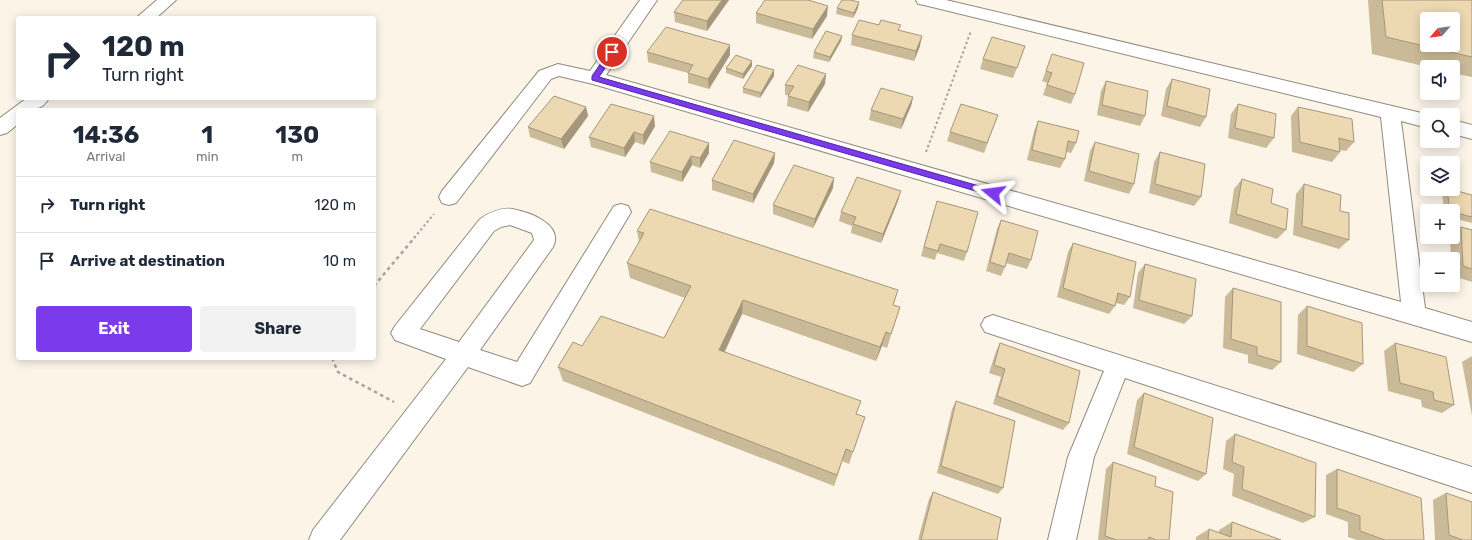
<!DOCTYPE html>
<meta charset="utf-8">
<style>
body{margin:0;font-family:Rubik,sans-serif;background:#f2f2f3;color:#1f2937;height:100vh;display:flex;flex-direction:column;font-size:15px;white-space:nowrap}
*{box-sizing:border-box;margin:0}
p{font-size:13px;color:#747a83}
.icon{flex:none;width:22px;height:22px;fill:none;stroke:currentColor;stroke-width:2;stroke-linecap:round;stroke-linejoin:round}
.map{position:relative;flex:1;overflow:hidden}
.details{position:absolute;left:16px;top:108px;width:360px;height:252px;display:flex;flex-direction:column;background:#fff;border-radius:4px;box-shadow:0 2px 10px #0003}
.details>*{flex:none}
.banner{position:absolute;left:16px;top:16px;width:360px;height:84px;border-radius:4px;box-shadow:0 2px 10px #0003;background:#fff;color:#1f2937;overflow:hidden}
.needle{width:26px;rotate:242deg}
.buttons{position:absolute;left:1420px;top:12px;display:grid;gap:8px}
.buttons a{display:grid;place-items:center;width:40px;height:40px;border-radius:4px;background:#fff;box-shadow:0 2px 10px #0003;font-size:20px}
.pin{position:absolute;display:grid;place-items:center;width:34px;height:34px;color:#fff;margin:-17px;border:2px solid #fff;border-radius:50%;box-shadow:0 1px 4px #0007}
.me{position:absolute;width:44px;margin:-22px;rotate:286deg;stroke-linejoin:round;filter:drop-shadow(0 0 3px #0008)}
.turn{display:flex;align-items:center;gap:14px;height:84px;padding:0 20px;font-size:18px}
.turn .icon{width:52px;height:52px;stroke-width:2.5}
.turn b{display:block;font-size:28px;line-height:34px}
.eta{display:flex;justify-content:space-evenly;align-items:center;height:68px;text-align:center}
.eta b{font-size:24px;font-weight:700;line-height:28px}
.primary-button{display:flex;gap:8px;margin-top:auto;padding:8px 20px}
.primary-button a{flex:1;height:46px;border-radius:4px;background:#7c3aed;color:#fff;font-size:16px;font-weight:700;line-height:46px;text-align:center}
.primary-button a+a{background:#f2f2f3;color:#1f2937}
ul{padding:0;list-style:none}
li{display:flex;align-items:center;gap:12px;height:56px;padding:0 20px;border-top:1px solid #e0e1e3}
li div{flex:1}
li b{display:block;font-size:15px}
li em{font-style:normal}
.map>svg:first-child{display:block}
</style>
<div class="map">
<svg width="1472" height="540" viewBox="0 0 1472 540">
<rect width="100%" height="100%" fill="#fbf4e7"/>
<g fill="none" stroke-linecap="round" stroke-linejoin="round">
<!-- minor casing -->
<g stroke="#918b7f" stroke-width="2">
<g id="minor">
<path d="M157 0H176L156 18H136Z"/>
<path d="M640 0H657L606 75 1401 302 1381 117 924 5 918 4 916 0H946L1430 115H1427V128L1401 121 1425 308 1472 322V342L593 84 559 76 551 79 456 203 449 205 442 203 439 197 442 191 539 71 558 64 590 71Z"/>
<path d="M27 98H49C42 111 31 110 18 110V124L7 133 0 135V118Z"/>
<path d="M1453 120 1472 125V139L1453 134Z"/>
<path d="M621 204 628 206 631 212 530 383 522 386 468 367 340 540H309L313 530 446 359 395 340 391 333 395 326 480 219C489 213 500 207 512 209 529 212 564 224 553 247L480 350 517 362 614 206ZM510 225 532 233 534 240 459 342 420 329 494 231 501 227Z"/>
<path d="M993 315 1472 467V493L1125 378 1094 457 1076 540H1048L1068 457 1104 371 985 332 981 325 985 318Z"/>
</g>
</g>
<!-- path-far1 -->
<g stroke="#a9a39a" stroke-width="2" stroke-dasharray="2.5 2.5" stroke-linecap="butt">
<path d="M926 152 971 31"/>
<path d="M414 238 434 214"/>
</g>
<!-- path -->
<g stroke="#a9a39a" stroke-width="2.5" stroke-dasharray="3.5 3.5" stroke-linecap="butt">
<path d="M374 286 415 237"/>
<path d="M332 358 338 372 394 402"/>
</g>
<!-- minor -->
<use href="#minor" fill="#fff" fill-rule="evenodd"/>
</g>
<!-- wall -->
<g fill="#cbba98">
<path d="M729 0 707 31 675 22 674 12Z"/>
<path d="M1368 0H1472V77L1453 73V67H1428L1372 54Z"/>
<path d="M837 8H858L853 18 836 14Z"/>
<path d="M756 13 827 16 812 39 756 23Z"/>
<path d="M879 25 900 30 920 46 914 61 851 45 852 35Z"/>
<path d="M842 36 841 41 829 62 813 58 814 52Z"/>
<path d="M730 45V55L709 89 688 83V73L648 62 647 52Z"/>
<path d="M1025 46 1013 78 980 69 983 59Z"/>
<path d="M1052 54 1075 94 1071 104 1043 95 1047 83 1042 81Z"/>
<path d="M752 66 743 79 726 73V68Z"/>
<path d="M774 70V76L760 98 743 93V88Z"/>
<path d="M1172 79 1206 117 1200 127 1161 116 1166 89Z"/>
<path d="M1106 81 1145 116 1140 126 1097 115 1101 91Z"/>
<path d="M825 84 808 112 787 106 788 95H785V85Z"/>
<path d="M913 97 911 106 901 129 869 120 871 110Z"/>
<path d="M1238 104 1274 138 1266 148 1228 138 1231 114Z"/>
<path d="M586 107 588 116 564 149 530 137 528 127Z"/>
<path d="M1298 107 1354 142 1346 151 1340 150V152L1332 162 1292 152 1291 116Z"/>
<path d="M998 115 984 153 947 141 950 132Z"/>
<path d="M1038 121 1076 143 1071 153 1066 152 1065 159 1060 168 1027 160 1034 131Z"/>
<path d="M655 126 644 145 635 142 625 157 591 147 589 137Z"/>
<path d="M1095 142 1134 184 1129 194 1084 181 1090 151Z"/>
<path d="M1160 152 1201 197 1194 206 1149 193 1154 162Z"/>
<path d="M709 153 700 168 692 165 682 182 651 172 650 162Z"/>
<path d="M775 153 774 163 753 203 712 190V180Z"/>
<path d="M1242 179 1271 203 1286 230 1277 239 1229 223 1234 189Z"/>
<path d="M1304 184 1349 240 1339 249 1293 235 1296 194Z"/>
<path d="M833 188 813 228 773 214V205Z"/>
<path d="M1446 189H1450L1472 195V223L1453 218V211H1444L1442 193Z"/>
<path d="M898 201 881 243 851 233 852 226 839 221 841 212Z"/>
<path d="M934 210 967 252 964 261 937 253 935 260 921 256Z"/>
<path d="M1001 220 1031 260 1027 269 1006 263 1005 267 1001 276 986 271 997 229Z"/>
<path d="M1461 227 1472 230V282L1453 276V259H1451L1450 237H1453V234Z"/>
<path d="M637 231 900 307 887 348 882 346 876 361 742 314 725 352 857 414 861 429 849 464 842 461 834 486 563 381 558 367 582 346 664 338 685 298 630 278 627 263 639 242Z"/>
<path d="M1073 243 1130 297 1124 305 1116 303 1115 306 1109 314 1057 297 1068 252Z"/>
<path d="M1145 264 1192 316 1184 324 1133 308 1138 273Z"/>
<path d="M1233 288 1281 362 1272 370 1248 363V355L1223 348 1225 297Z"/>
<path d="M1307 306 1363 364 1353 372 1297 354 1298 315Z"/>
<path d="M1000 343 1069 423 1063 430 993 404 1001 377 989 373 996 351Z"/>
<path d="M1395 343 1454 405 1442 413 1422 407 1421 400 1388 391 1384 351Z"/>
<path d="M1472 356V416L1462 362Z"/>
<path d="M1144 393 1206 474 1198 481 1127 454 1137 400Z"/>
<path d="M956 401 1003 488 998 494 937 473 952 409Z"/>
<path d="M1235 434 1315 517 1303 523 1232 496 1234 474 1223 469 1226 441Z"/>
<path d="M1113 462 1155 486 1169 540H1098L1106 469Z"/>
<path d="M1337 469 1424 540H1357L1348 537V522L1326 514V475Z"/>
<path d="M933 492 997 540H918L929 499Z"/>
<path d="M1446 493 1472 540H1435L1433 500Z"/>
<path d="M1232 522 1281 540H1196V537L1209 529 1219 533V530Z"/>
</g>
<!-- shaded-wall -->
<g fill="#a5977c">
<path d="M722 0H729L707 31V21Z"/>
<path d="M859 2 858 8 853 18 854 13Z"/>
<path d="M828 6 827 16 812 39 813 29Z"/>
<path d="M842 36 841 41 829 62 830 57Z"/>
<path d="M922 36 920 46 914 61 916 51Z"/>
<path d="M730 45V55L709 89 708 79Z"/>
<path d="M752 61V66L743 79V74Z"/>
<path d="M774 70V76L760 98 761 93Z"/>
<path d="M826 74 825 84 808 112 809 102Z"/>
<path d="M913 97 911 106 901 129 903 119Z"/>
<path d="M586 107 588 116 564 149 561 139Z"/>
<path d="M654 116 655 126 644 145 643 135Z"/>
<path d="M634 132 635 142 625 157 624 148Z"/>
<path d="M709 143V153L700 168V158Z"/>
<path d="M775 153 774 163 753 203V194Z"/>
<path d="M691 156 692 165 682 182V172Z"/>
<path d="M834 178 833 188 813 228 815 219Z"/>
<path d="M901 191 898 201 881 243 883 234Z"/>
<path d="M743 300 742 314 719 363V350Z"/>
<path d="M886 332 882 346 876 361 880 347Z"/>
<path d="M846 449 842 461 834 486 837 475Z"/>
</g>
<!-- building -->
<g fill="#ecd8b1" stroke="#a5977c" fill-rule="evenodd">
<path d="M683 0H722L707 21 674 12Z"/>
<path d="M765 0H808L828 6 813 29 756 13Z"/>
<path d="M842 0H850L859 2 854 13 837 8Z"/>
<path d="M1382 0H1472V57L1386 37ZM1427 19H1453V45H1427Z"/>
<path d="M859 20 879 25 881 20 901 25 898 30 922 36 916 51 852 35Z"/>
<path d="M666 27 730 45 708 79 688 73 693 65 647 52Z"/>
<path d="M826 31 842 36 830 57 814 52Z"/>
<path d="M992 37 1025 46 1017 68 983 59Z"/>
<path d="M1052 54 1084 63 1075 94 1047 85 1052 73 1046 71Z"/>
<path d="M736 55 752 61 743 74 726 68Z"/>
<path d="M757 65 774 70 761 93 743 88Z"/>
<path d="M798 65 826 74 809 102 788 96 794 86 785 85Z"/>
<path d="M1172 79 1210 89 1206 117 1167 106Z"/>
<path d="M1106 81 1148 91 1145 116 1102 105Z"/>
<path d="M881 88 913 97 903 119 871 110Z"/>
<path d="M554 96 586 107 561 139 528 127Z"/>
<path d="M611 104 654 116 643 135 634 132 624 148 589 137Z"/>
<path d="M961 104 998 115 987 143 950 132Z"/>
<path d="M1238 104 1276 114 1274 138 1235 128Z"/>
<path d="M1298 107 1352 119 1354 142 1339 138 1340 152 1300 142Z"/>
<path d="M1038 121 1079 131 1076 143 1068 141 1065 159 1032 150Z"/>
<path d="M670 131 709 143 700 158 691 156 682 172 650 162Z"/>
<path d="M734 140 775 153 753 194 712 180Z"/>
<path d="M1095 142 1139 154 1134 184 1089 171Z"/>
<path d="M1160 152 1205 164 1201 197 1155 184Z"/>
<path d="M794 165 834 178 815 219 773 205Z"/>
<path d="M857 177 901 191 883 234 853 224 856 217 841 212Z"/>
<path d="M1242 179 1273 189 1271 203 1288 209 1286 230 1236 214Z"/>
<path d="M1304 184 1341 195 1340 211 1349 213V240L1302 226Z"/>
<path d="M1447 189H1450L1472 195V217L1453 212V211H1450Z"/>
<path d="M937 201 978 212 967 252 940 244 938 251 924 247Z"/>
<path d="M650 209 898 290 893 305 900 307 891 334 886 332 880 347 743 300 719 350 861 401 856 414 865 417 853 452 846 449 837 475 558 367 573 342 582 346 601 316 664 338 691 286 627 263 644 233 637 231Z"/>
<path d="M1001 220 1038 231 1031 260 1009 253 1005 267 990 262Z"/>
<path d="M1461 227 1472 230V269L1463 266Z"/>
<path d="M1073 243 1136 262 1130 297 1118 293 1115 306 1063 288Z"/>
<path d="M1145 264 1196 279 1192 316 1139 300Z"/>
<path d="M1233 288 1281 302V362L1257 355V347L1231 339Z"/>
<path d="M1307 306 1362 323 1363 364 1307 346Z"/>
<path d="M1000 343 1080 371 1069 423 997 396 1005 369 994 365Z"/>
<path d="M1395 343 1446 357 1454 405 1434 400 1433 392 1400 383Z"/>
<path d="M1144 393 1213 418 1206 474 1134 447Z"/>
<path d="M956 401 1015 421 1003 488 941 466Z"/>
<path d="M1235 434 1316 463 1315 517 1242 489 1244 467 1232 462Z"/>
<path d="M1113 462 1156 477 1155 486 1173 492 1169 540H1156L1149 537 1148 540H1117L1105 536Z"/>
<path d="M1337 469 1421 498 1424 540H1385L1360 531V516L1337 508Z"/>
<path d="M933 492 1001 518 997 540H921Z"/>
<path d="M1446 493 1472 502V540H1463L1449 535Z"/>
<path d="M1232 522 1281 540H1208L1209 529 1231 537Z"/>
</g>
<!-- route -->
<path fill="#7c3aed" stroke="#51269a" d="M612 49 616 52 599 77 993 190 998 193 993 196 592 80V76L610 50Z"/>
</svg>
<div class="buttons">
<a><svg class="needle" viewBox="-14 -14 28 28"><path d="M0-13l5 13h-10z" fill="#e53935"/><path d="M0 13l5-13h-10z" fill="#747a83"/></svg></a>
<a><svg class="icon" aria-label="sound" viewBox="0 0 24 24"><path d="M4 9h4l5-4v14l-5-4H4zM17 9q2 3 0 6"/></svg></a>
<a><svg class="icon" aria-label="search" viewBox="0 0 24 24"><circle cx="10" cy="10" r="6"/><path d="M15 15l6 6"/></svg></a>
<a><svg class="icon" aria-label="layers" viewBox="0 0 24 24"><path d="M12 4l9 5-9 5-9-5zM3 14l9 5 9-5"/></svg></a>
<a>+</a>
<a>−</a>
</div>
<div class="pin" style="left:612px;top:52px;background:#d93025"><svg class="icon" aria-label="arrive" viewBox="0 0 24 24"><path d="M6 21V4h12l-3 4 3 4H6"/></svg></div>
<svg class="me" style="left:993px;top:193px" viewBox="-20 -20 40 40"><path d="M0-17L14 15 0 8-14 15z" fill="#7c3aed" stroke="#fff" stroke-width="4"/></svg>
<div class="banner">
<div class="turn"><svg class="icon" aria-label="right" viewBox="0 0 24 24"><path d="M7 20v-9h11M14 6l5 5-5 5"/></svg><div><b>120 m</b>Turn right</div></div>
</div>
<section class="details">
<div class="eta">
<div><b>14:36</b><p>Arrival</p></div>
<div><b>1</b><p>min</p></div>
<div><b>130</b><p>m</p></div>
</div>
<ul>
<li><svg class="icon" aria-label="right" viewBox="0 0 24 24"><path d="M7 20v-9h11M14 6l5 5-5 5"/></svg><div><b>Turn right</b></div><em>120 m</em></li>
<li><svg class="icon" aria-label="arrive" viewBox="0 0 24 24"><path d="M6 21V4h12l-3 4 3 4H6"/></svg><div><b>Arrive at destination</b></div><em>10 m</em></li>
</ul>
<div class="primary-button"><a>Exit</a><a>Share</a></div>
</section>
</div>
